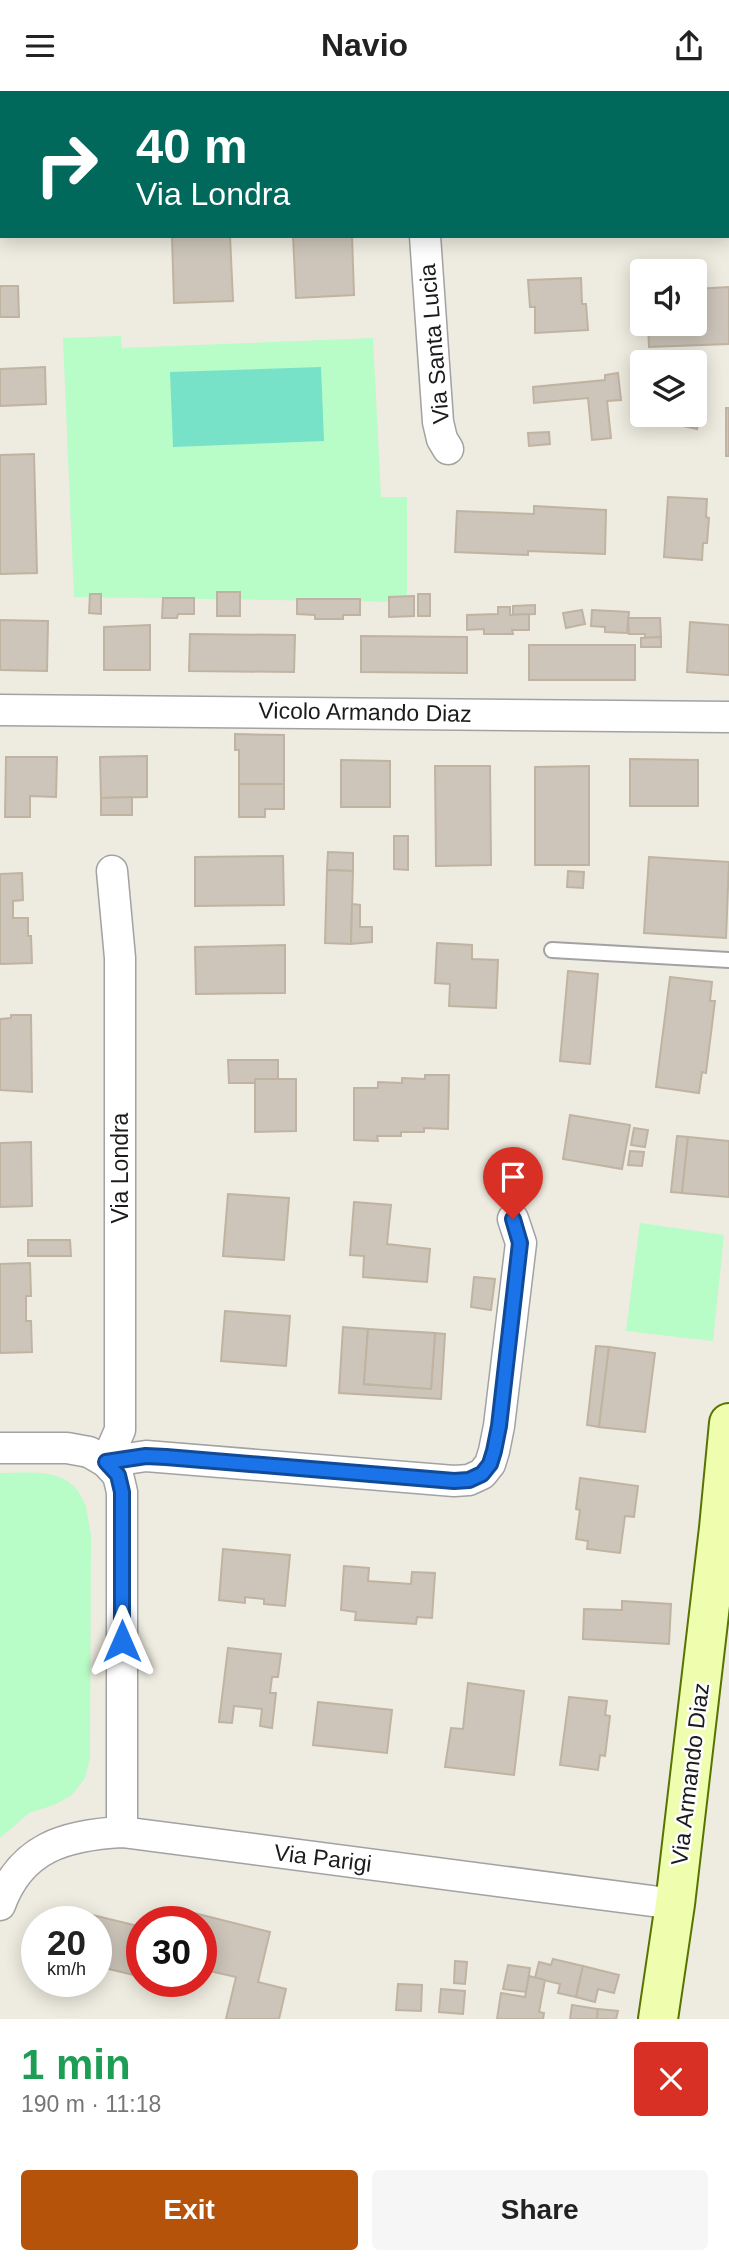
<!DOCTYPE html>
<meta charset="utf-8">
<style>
body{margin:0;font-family:Helvetica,sans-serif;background:#f6f6f6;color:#222;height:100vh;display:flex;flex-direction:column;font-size:26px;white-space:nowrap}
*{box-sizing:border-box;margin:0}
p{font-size:23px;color:#767676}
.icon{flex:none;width:38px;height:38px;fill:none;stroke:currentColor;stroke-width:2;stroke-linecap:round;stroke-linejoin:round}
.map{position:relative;height:1928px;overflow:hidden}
.details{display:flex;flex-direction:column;background:#fff;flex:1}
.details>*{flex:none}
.top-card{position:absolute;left:0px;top:0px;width:730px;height:147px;box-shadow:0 4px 18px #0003;background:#00695c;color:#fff;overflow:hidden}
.fabs{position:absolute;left:630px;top:168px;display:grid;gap:14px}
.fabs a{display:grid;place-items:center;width:77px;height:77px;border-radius:7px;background:#fff;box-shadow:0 4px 18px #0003;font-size:35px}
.speed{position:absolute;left:21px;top:1815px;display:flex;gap:14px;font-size:35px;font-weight:700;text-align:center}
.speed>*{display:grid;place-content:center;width:91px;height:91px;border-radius:50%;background:#fff;box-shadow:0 4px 18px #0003;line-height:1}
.speed small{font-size:18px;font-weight:400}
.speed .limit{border:10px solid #d22;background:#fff;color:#111}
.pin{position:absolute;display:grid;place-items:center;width:60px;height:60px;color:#fff;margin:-72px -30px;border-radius:50% 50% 50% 0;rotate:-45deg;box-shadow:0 0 7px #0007}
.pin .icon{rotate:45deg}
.me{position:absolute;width:77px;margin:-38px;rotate:0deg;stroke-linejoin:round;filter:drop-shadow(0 0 5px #0008)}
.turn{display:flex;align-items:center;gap:24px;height:147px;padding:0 21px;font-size:32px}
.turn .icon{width:91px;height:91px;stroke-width:2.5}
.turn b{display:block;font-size:49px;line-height:60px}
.round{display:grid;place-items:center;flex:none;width:74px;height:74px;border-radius:7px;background:#f6f6f6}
.summary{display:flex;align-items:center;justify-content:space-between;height:119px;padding:0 21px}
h1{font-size:42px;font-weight:700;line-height:52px;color:#1e9e55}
.cta{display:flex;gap:14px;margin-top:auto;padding:14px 21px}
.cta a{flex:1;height:80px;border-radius:7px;background:#b45309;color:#fff;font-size:28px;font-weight:700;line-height:80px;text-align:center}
.cta a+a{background:#f6f6f6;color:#222}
header{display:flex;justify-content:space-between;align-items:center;height:91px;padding:0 21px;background:#fff;font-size:32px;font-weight:700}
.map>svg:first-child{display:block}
</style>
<header><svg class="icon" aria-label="menu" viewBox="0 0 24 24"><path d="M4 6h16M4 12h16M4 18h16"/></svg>Navio<svg class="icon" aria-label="share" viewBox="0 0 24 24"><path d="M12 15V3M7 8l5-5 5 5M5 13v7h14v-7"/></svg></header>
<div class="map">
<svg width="729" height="1928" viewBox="0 0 729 1928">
<rect width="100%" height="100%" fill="#eeebe0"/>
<!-- park -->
<g fill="#b8fcc7">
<path d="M121 245 122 257 373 247 381 406H407V511L74 506 63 247Z"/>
<path d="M640 1132 724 1144 713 1250 626 1240Z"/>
<path d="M0 1382C35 1382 72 1375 86 1416 88 1425 89 1435 91 1444L90 1667 85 1687 72 1704 54 1714 29 1722 0 1747Z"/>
</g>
<!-- pitch -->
<path fill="#78e2c8" d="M321 276 324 350 173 356 170 281Z"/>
<!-- building -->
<g fill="#cdc5b9" stroke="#c0b3a1" stroke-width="2">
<path d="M172 145H230L233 210 174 212Z"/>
<path d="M293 145H352L354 204 296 207Z"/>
<path d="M581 187 582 213H586L588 239 535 242V216H530L528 189Z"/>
<path d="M0 195H18L19 226H0Z"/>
<path d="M729 196V253L649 256 648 233H695V198Z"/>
<path d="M45 276 46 313 0 315V278Z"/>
<path d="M618 282 621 309 607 310 611 347 592 349 588 307 534 312 533 296 605 289V284Z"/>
<path d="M695 307 702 309 697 338 670 332 672 324H695Z"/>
<rect x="726" y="317" width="3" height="48"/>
<path d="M549 341 550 353 529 355 528 342Z"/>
<path d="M34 363 37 482 0 483V364Z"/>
<path d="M668 406 707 408 706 426 709 427 707 452H703L702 469 664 466Z"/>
<path d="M534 415 606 419 605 463 528 460V464L455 461 457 420 534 423Z"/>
<rect x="217" y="501" width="23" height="24"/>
<path d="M90 503H101V523L89 522Z"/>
<rect x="418" y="503" width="12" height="22"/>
<path d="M414 505V525L389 526V506Z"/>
<path d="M163 507H194V523H178L177 527H162Z"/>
<path d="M297 508H360V524H343V528H315V524L297 523Z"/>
<path d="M535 514V523L513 524V515Z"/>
<path d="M498 516H510V524L529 523V539H512L513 543H484V538L467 539V524L498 523Z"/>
<path d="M582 519 585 533 566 537 563 522Z"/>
<path d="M592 519 629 521 627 542 605 541V536L591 535Z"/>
<path d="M628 527H660L661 546 645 547V543H629Z"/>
<path d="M0 529 48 530 47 580 0 579Z"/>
<path d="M690 531 729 534V584L687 581Z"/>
<path d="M150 534V579H104V536Z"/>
<path d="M190 543 295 544 294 581 189 580Z"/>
<path d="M361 545 467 546V582L361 581Z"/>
<path d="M661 546V556H641V547Z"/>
<rect x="529" y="554" width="106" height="35"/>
<path d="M235 643 284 644V693H239V659H235Z"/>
<path d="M147 665V706L101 707 100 666Z"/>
<path d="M6 666H57L56 706 30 705V726H5Z"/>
<path d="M630 668 698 669V715H630Z"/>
<path d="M341 669 390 670V716H341Z"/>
<path d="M435 675H490L491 774 436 775Z"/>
<path d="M589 675V774H535V676Z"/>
<path d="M239 693H284V718H265V726H239Z"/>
<path d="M132 706V724H101V707Z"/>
<path d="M394 745H408V779L394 778Z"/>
<path d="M328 761 353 762V780L327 779Z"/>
<path d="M283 765 284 814 195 815V766Z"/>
<path d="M649 766 729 771 726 847 644 842Z"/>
<path d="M327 779 353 780 351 853 325 852Z"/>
<path d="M568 780 584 781 583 797 567 796Z"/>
<path d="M22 782 23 809 13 810V827H28V845H31L32 872 0 873V783Z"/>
<path d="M352 813 360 814V836H372V851L351 853Z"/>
<path d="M437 852 472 854V868L498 869 496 917 449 915 450 893 435 892Z"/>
<path d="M285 854V902L196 903 195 856Z"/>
<path d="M568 880 598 883 590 973 560 970Z"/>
<path d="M670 886 712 891 710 910H715L706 982 702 981 699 1002 656 996Z"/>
<path d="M11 924H31L32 1001 0 999V928L11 927Z"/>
<path d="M228 969H278V988H255V992H229Z"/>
<path d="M425 984H449L448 1038 424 1037V1041H401V1045H377L378 1050 354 1049V997H378V991L402 992V987L425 988Z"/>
<path d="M255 988H296V1040L255 1041Z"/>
<path d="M570 1024 630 1034 622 1078 563 1068Z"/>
<path d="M634 1037 648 1039 645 1056 631 1054Z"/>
<path d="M677 1045 688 1046 682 1102 671 1101Z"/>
<path d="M688 1046 729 1050V1106L682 1102Z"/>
<path d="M31 1051 32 1115 0 1116V1052Z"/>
<path d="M630 1060 644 1061 642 1075 628 1074Z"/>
<path d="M228 1103 289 1107 284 1169 223 1165Z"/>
<path d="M354 1111 391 1114 387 1153 430 1158 427 1191 363 1186 364 1165 350 1164Z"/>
<path d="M28 1149H70L71 1165H28Z"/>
<path d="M30 1172 31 1205H26V1230H31L32 1261 0 1262V1173Z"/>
<path d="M474 1186 495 1188 491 1219 471 1216Z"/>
<path d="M225 1220 290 1225 286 1275 221 1270Z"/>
<path d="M343 1236 368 1238 364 1293 431 1298 435 1242 445 1243 441 1308 339 1302Z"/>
<path d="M368 1238 435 1242 431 1298 364 1293Z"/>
<path d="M596 1255 609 1256 599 1336 587 1334Z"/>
<path d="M609 1256 655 1262 645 1341 599 1336Z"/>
<path d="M580 1387 638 1395 634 1426 625 1425 620 1462 587 1458 588 1450 576 1448 580 1419 576 1418Z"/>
<path d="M223 1458 290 1464 285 1515 264 1513V1508L245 1506V1512L219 1509Z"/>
<path d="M344 1475 369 1477 368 1490 411 1493 412 1481 435 1482 432 1527 417 1526 416 1533 355 1529 356 1521 341 1519Z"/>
<path d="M622 1510 671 1513 669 1553 583 1548 584 1518 622 1519Z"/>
<path d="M228 1557 281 1563 278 1586H272L270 1602H276L272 1637 260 1635 262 1618 234 1615 232 1632 219 1631Z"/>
<path d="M468 1592 524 1600 514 1684 445 1676 451 1637 463 1638Z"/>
<path d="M569 1606 607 1610 605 1624 610 1625 605 1665 600 1664 598 1679 560 1674Z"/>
<path d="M318 1611 392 1619 387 1662 313 1654Z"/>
<path d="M174 1817 270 1841 258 1891 286 1898 279 1928H226L236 1886 201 1878V1830H171Z"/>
<path d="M72 1819 142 1836V1886L96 1875V1830H69Z"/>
<path d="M553 1868 583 1875 576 1906 558 1902 560 1893 535 1887 539 1871 551 1874Z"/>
<path d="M455 1870 467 1871 465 1893 454 1892Z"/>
<path d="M508 1874 530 1877 526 1901 503 1898Z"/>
<path d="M583 1875 619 1884 614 1902 598 1898 595 1911 576 1906Z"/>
<path d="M529 1885 545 1889 539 1921 544 1922 543 1928H497L501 1902 525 1906Z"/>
<path d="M398 1893 422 1894 421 1920 396 1919Z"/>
<path d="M441 1898 465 1900 463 1923 439 1921Z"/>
<path d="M572 1914 598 1918 597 1928H570Z"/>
<path d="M598 1918 618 1920 616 1928H597Z"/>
</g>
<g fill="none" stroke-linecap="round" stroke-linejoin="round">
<!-- lane casing -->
<g stroke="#a2a2a2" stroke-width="18">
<path id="lane" d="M552 859 729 869"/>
</g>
<!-- street casing -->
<g stroke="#a2a2a2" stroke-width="33">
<g id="street">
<path d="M13 0 15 2"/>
<path d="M728 25 729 24"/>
<path d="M0 62H2"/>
<path d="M425 145 438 331 442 348 448 358"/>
<path d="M0 619 729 626"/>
<path d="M112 780 120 867V1339L106 1371 118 1384 122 1401V1741"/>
<path d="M0 1357H67L89 1361 106 1371 146 1365 454 1390 469 1389 482 1383 490 1373 494 1360 499 1335 521 1152 513 1128"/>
<path d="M0 1814C21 1756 66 1744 122 1741L675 1813"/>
</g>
</g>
<!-- secondary casing -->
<g stroke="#577400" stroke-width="42">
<path id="secondary" d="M658 1928 675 1813 719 1437 729 1332"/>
</g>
<!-- lane -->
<use href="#lane" stroke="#fff" stroke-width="14"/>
<!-- street -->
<use href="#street" stroke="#fff" stroke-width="30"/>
<!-- secondary -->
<use href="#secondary" stroke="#eefdae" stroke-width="38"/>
</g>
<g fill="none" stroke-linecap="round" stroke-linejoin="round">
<!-- route casing -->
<g stroke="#114b97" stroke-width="18">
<path id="route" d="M122 1550V1401L118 1384 106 1371 146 1365 166 1366 454 1390 469 1389 482 1383 490 1373 494 1360 499 1335 520 1152 513 1128"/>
</g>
<!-- route -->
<use href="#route" stroke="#1a73e8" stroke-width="12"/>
</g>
<g text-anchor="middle" stroke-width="5" stroke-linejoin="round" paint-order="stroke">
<!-- street labels -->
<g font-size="23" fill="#1b1b1b" stroke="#fff">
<text transform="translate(434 253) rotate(-95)" y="8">Via Santa Lucia</text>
<text transform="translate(365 621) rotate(1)" y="8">Vicolo Armando Diaz</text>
<text transform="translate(120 1077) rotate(-90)" y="8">Via Londra</text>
<text transform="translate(690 1683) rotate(-83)" y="8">Via Armando Diaz</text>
<text transform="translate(323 1767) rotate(7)" y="8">Via Parigi</text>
</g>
</g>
</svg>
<div class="fabs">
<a><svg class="icon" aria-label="sound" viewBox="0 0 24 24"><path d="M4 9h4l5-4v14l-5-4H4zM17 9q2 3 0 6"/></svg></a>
<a><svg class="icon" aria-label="layers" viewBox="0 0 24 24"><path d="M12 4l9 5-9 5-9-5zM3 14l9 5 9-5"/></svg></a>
</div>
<div class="speed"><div>20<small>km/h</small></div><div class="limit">30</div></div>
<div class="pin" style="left:513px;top:1128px;background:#d93025"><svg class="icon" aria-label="arrive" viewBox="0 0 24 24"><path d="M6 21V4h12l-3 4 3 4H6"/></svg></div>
<svg class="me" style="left:122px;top:1550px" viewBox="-20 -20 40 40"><path d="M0-17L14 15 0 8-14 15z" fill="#1a73e8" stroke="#fff" stroke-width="4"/></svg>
<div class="top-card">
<div class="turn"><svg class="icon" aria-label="right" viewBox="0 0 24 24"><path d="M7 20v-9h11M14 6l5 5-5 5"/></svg><div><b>40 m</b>Via Londra</div></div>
</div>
</div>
<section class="details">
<div class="summary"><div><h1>1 min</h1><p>190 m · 11:18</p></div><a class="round" style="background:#d93025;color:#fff"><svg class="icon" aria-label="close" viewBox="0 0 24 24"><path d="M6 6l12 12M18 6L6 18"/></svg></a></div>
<div class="cta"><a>Exit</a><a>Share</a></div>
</section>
